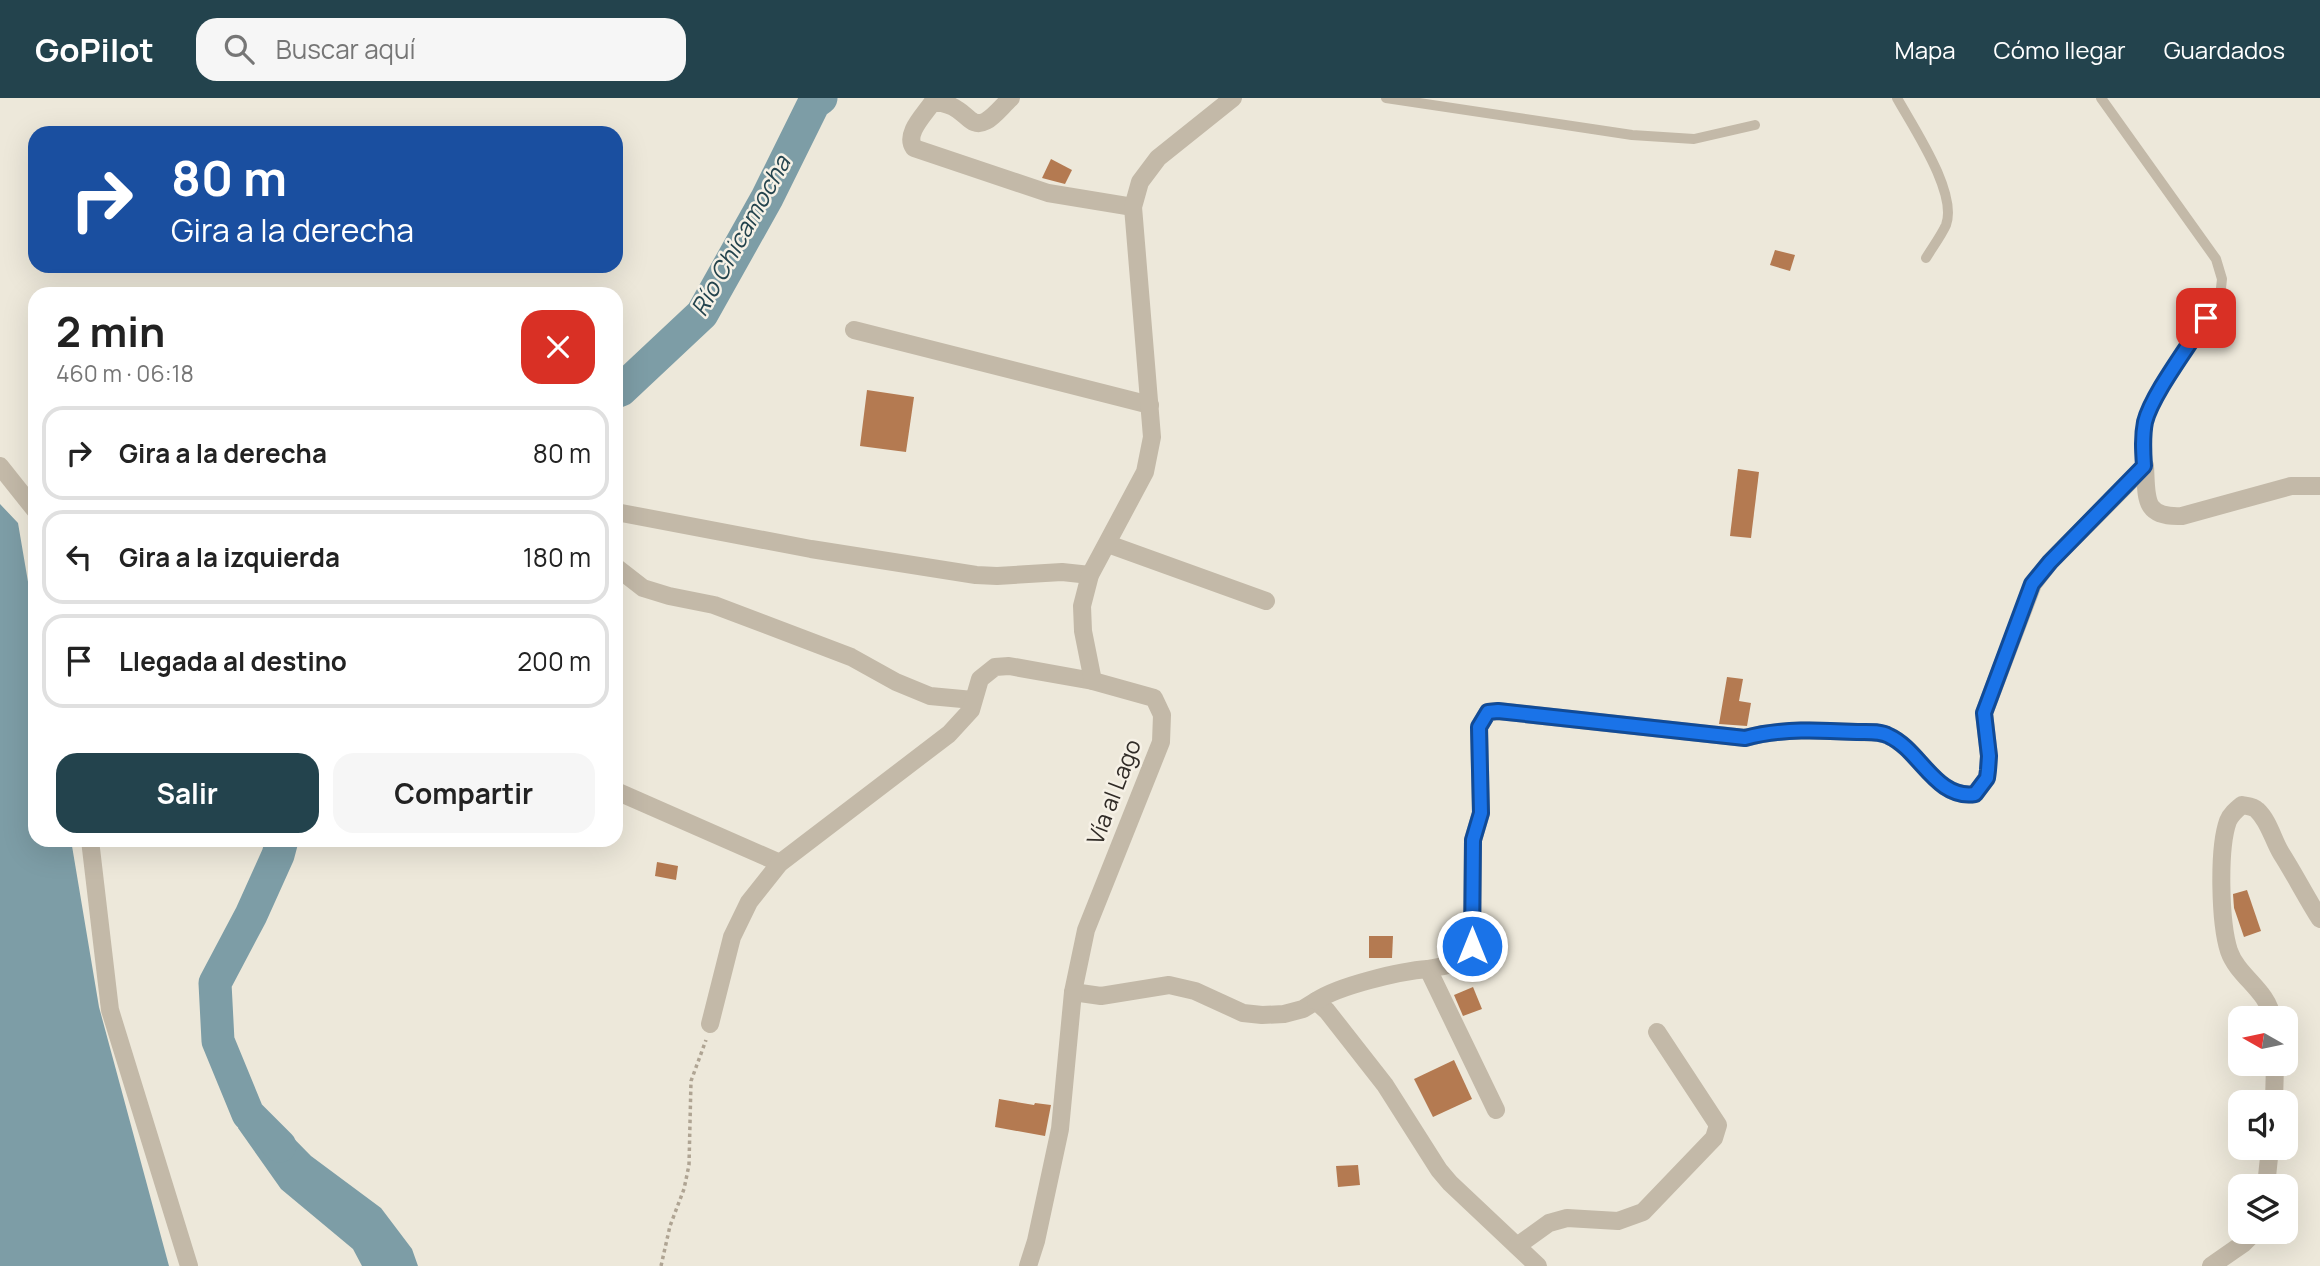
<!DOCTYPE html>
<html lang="es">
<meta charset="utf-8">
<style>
body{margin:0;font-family:Manrope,sans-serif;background:#f6f6f6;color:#222;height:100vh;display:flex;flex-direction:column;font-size:26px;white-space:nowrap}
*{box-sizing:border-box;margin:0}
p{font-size:23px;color:#767676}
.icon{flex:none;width:38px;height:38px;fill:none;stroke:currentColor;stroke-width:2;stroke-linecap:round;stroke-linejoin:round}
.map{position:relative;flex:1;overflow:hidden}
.side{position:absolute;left:28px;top:189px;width:595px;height:560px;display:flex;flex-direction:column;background:#fff;border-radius:21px;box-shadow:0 7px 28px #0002}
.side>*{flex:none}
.top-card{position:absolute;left:28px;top:28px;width:595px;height:147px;border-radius:21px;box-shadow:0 7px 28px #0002;background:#1a4fa0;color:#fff;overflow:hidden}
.needle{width:46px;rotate:279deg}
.tools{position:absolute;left:2228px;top:908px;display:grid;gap:14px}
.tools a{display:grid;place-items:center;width:70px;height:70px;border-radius:14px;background:#fff;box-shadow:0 7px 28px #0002;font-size:35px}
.pin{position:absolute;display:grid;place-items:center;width:60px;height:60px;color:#fff;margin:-30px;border-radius:14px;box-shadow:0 4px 10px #0006}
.me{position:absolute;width:77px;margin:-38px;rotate:0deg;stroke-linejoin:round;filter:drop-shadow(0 0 5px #0008)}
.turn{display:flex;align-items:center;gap:24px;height:147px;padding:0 28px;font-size:32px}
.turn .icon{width:91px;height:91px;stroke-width:2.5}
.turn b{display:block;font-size:49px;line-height:60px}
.round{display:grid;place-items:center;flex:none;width:74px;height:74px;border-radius:21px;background:#f6f6f6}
.headline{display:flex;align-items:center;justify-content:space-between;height:119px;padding:0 28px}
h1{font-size:42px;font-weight:700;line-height:52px}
.cta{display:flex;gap:14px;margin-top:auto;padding:14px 28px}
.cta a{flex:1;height:80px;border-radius:21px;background:#23434d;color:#fff;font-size:28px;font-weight:700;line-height:80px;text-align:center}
.cta a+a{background:#f6f6f6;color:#222}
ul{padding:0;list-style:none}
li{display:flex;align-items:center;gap:21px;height:94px;margin:0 14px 10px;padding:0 14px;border:4px solid #e0e0e0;border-radius:21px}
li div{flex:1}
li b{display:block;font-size:26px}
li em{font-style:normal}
header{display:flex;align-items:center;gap:42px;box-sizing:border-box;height:98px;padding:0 35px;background:#23434d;color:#fff}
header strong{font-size:33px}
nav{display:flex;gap:38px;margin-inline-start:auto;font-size:24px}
.search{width:490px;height:63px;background:#f6f6f6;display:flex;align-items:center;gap:18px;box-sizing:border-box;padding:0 24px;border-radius:21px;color:#767676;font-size:26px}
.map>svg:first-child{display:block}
</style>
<header>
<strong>GoPilot</strong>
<div class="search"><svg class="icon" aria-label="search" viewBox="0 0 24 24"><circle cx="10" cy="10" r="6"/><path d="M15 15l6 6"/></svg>Buscar aquí</div>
<nav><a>Mapa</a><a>Cómo llegar</a><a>Guardados</a></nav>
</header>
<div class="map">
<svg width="2320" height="1168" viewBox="0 0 2320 1168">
<rect width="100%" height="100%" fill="#ede8da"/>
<!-- water -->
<g fill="#7d9da6">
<path d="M0 406 18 425 35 525V742H71L99 909 169 1168H0Z"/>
<path d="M258 1004 311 1058 381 1110 412 1151 418 1168H362L353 1151 281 1091 238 1030Z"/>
</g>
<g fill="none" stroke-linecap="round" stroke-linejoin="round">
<!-- river -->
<g stroke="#7d9da6" stroke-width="33">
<path d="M616 294 621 292 702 216 767 100 814 5 821 0"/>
<path d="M280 1048 248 1016 218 943 215 885 251 817 278 757 282 742"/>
</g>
</g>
<!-- building -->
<g fill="#b47a51">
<path d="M1051 61 1072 72 1065 86 1042 80Z"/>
<path d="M1775 152 1795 157 1790 173 1770 167Z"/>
<path d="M867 292 914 299 906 354 860 348Z"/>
<path d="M1738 371 1759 374 1751 440 1730 438Z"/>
<path d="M1727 579 1743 581 1739 603 1751 605 1747 628 1719 626Z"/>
<path d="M657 764 678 768 676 782 655 778Z"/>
<path d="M2247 792 2261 833 2244 839 2234 810 2233 796Z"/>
<path d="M1369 838H1393L1392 860H1369Z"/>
<path d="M1473 889 1482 911 1463 918 1454 897Z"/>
<path d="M1454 962 1472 1001 1433 1019 1414 981Z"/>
<path d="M999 1001 1034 1007 1035 1005 1051 1007 1045 1038 995 1029Z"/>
<path d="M1358 1067 1360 1087 1338 1089 1336 1068Z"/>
</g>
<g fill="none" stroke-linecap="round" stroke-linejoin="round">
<!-- path -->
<path stroke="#afa493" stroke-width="3.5" stroke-dasharray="3.5 3.5" stroke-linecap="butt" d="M661 1168 670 1128 684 1091 689 1067 691 983 706 942"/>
<!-- lane -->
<g stroke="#c3b9a8" stroke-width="10">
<path d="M1386 0 1632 37 1694 41 1755 27"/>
<path d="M1897 0C1913 29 1958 95 1946 127 1941 138 1932 150 1926 160"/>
<path d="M2101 0 2216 161 2222 181 2220 199 2152 306C2144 327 2143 345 2145 368"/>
</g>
<!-- street -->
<g stroke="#c3b9a8" stroke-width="18">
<path d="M1011 0C1003 7 995 18 986 23 973 30 968 18 958 12 951 7 941 4 932 5 924 17 904 36 914 50L1048 95 1133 109"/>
<path d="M854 232 1150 307"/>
<path d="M0 368 35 412"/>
<path d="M2145 368C2147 399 2142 420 2182 418L2291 388H2320"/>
<path d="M616 414 811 451 976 477 997 478 1062 474 1090 477"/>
<path d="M1108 446 1266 503"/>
<path d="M616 469 643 490 669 498 714 507 851 559 896 584 930 598 973 602"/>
<path d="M616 693 780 765"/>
<path d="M90 742 110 912 189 1168"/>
<path d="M1428 871C1446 867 1465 867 1472 848L1473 742 1481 715 1479 629 1488 614 1498 613 1745 640C1782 630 1820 632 1858 634 1868 635 1880 633 1889 638 1920 652 1936 702 1975 696L1987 680 1988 672 1989 658 1984 615 2033 486 2050 464 2145 368"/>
<path d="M1073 894 1101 898 1169 887 1195 893 1243 915 1262 917 1284 916 1303 911 1316 903 1327 913 1385 987 1439 1072 1450 1085 1538 1168"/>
<path d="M1316 903C1338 888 1400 873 1428 871L1496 1012"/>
<path d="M2272 920C2268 892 2238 879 2229 853 2220 825 2218 751 2228 723 2231 716 2236 712 2242 707 2247 708 2253 708 2257 712 2269 723 2273 742 2281 755 2295 777 2306 799 2320 821"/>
<path d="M710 926 732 839 749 804 780 765 949 636 971 612 980 581 995 569 1009 568 1093 583"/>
<path d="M2274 1004 2275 966"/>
<path d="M2266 1088 2270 1050"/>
<path d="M1517 1148 1549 1125 1567 1120 1618 1123 1643 1114 1714 1040 1718 1027 1657 934"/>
<path d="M1028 1168 1036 1143 1060 1031 1073 894 1086 832 1161 644 1162 617 1154 600 1093 583 1083 533 1082 508 1090 477 1145 374 1152 339 1133 109 1140 84 1158 60 1233 0"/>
<path d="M2211 1168 2244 1145 2255 1134"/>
</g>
</g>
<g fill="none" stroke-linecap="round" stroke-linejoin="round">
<!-- route casing -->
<g stroke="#114b97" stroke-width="18">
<path id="route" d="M1472 848 1473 742 1481 715 1479 629 1488 614 1498 613 1745 640C1782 630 1820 632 1857 634 1868 634 1880 633 1889 638 1920 652 1936 702 1975 696L1987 680 1988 672 1989 658 1984 615 2032 486 2050 464 2144 368C2143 353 2142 339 2145 324 2152 296 2190 247 2206 220"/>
</g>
<!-- route -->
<use href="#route" stroke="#1a73e8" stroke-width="12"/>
</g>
<g text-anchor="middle" stroke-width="5" stroke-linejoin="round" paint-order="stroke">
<!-- street labels -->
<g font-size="23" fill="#312c27" stroke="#f6f1e6">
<text transform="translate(1114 694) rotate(-69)" y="8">Vía al Lago</text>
</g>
<!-- water labels -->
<g font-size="24" font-style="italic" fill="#23434d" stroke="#f6f1e6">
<text transform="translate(741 138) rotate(-61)" y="8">Río Chicamocha</text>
</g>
</g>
</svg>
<div class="tools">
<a><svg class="needle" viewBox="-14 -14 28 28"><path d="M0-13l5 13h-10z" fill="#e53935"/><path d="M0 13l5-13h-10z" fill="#767676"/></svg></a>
<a><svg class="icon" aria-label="sound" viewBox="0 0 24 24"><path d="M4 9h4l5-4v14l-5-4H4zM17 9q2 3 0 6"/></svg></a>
<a><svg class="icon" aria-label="layers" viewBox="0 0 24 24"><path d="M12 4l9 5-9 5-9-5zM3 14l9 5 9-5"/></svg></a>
</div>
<div class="pin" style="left:2206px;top:220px;background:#d93025"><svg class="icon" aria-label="arrive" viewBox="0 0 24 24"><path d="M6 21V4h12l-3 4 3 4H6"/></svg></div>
<svg class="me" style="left:1472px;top:848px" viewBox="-20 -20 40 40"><circle r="17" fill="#1a73e8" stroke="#fff" stroke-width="3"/><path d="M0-11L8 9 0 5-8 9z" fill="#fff"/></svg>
<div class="top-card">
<div class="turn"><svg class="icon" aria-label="right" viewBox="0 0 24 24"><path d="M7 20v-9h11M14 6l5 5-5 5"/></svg><div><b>80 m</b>Gira a la derecha</div></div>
</div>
<section class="side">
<div class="headline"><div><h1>2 min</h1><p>460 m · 06:18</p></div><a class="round" style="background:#d93025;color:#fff"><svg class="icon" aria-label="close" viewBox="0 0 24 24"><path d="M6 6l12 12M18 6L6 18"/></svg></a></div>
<ul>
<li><svg class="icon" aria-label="right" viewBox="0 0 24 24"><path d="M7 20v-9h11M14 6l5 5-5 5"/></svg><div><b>Gira a la derecha</b></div><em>80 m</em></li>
<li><svg class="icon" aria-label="left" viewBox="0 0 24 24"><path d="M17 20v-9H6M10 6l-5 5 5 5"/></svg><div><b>Gira a la izquierda</b></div><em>180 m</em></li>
<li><svg class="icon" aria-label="arrive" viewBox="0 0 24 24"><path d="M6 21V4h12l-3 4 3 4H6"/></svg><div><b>Llegada al destino</b></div><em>200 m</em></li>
</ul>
<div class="cta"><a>Salir</a><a>Compartir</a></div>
</section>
</div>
